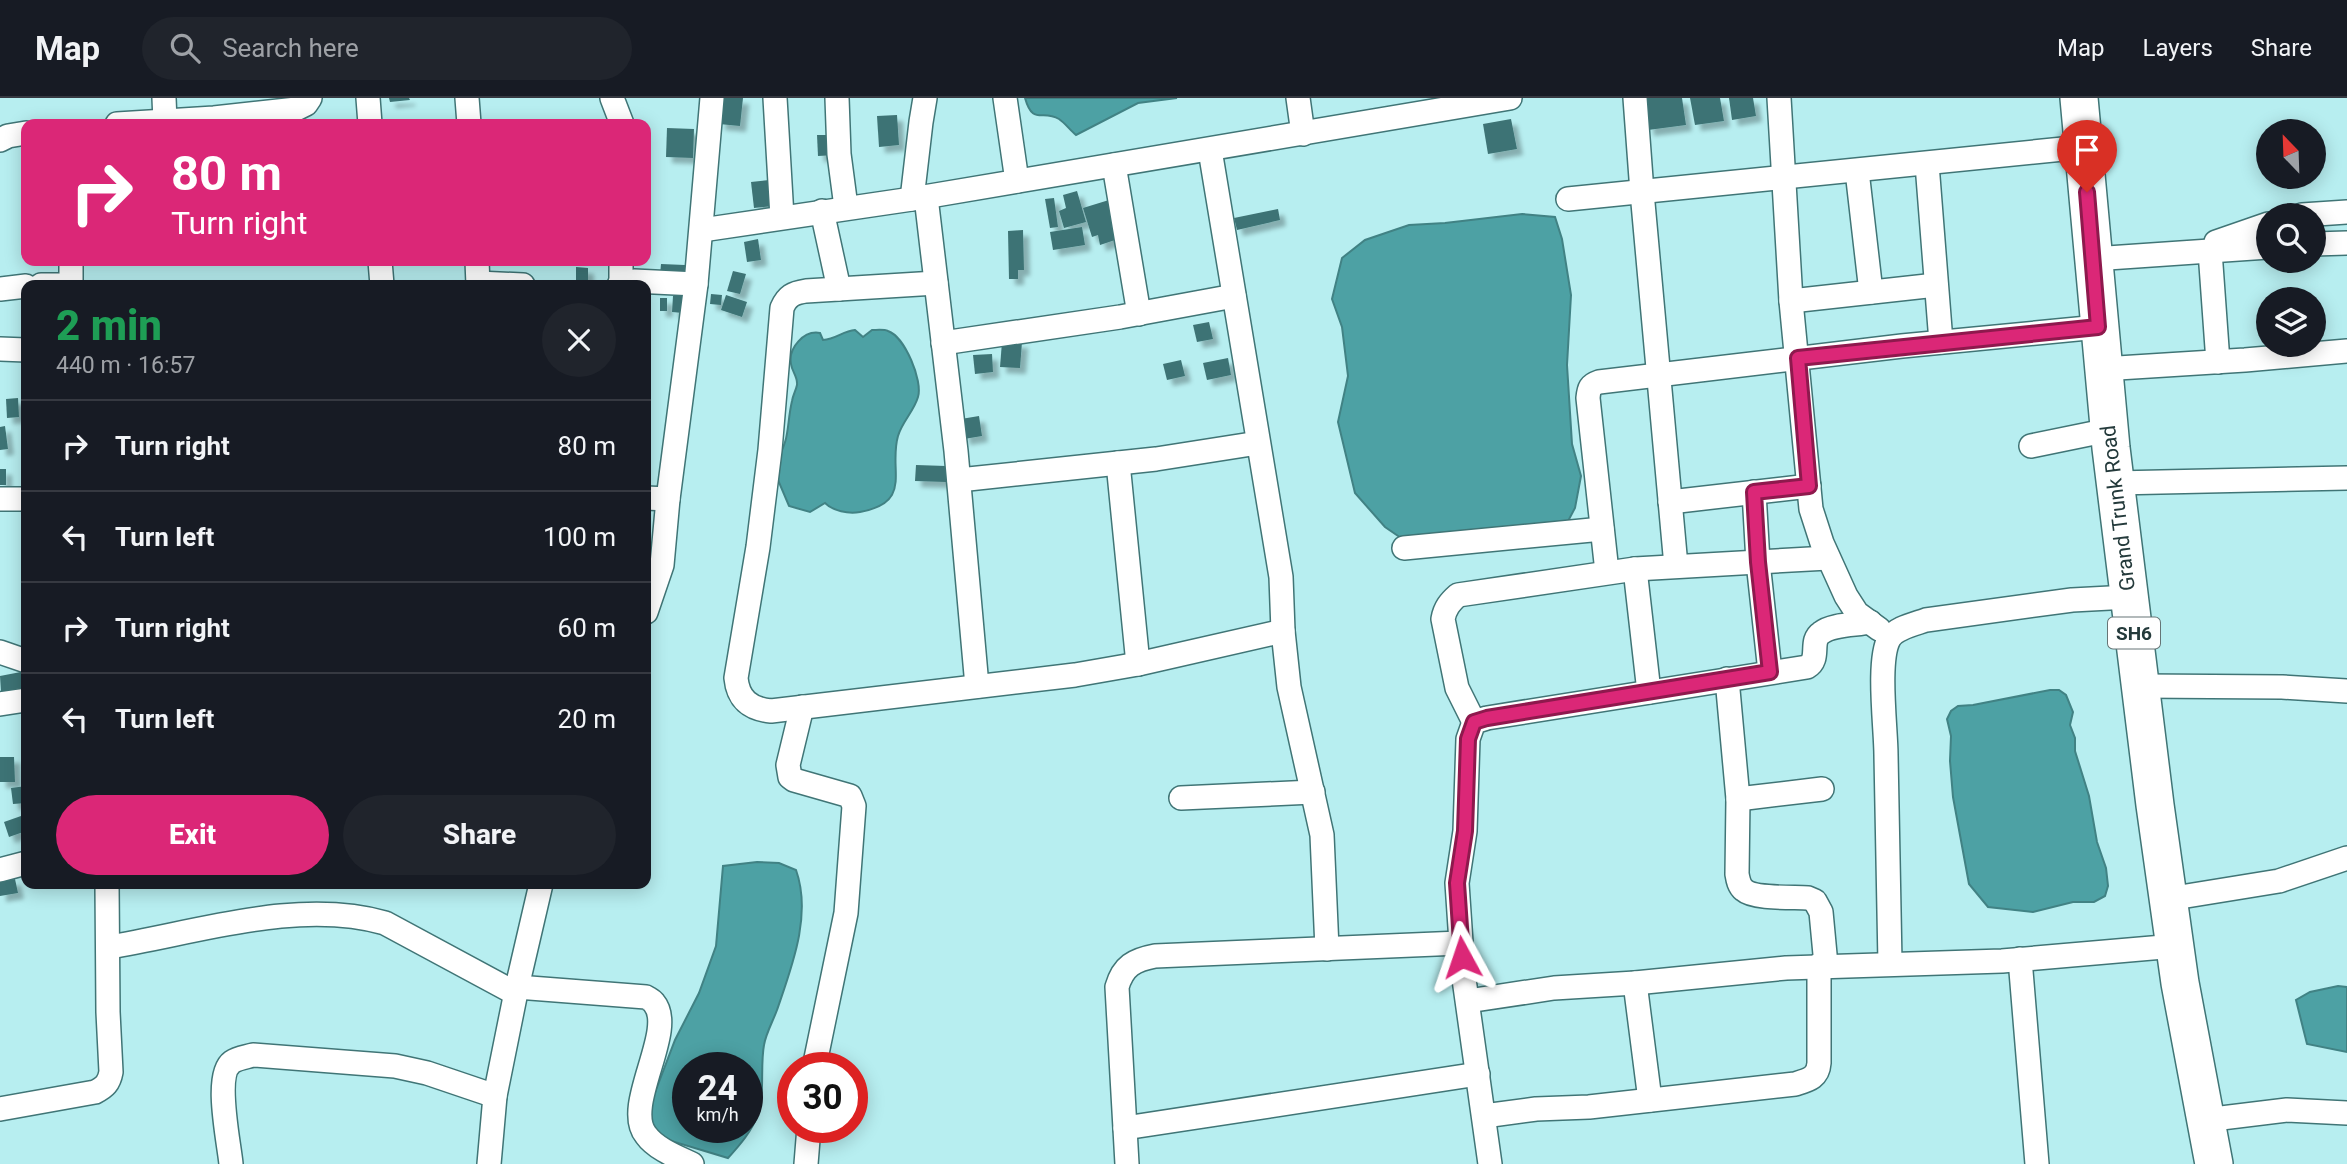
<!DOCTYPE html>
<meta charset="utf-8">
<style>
body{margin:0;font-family:Roboto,sans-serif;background:#20242c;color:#f1f3f6;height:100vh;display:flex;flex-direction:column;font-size:26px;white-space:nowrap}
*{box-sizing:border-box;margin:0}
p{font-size:23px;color:#9ea1a6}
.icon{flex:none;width:38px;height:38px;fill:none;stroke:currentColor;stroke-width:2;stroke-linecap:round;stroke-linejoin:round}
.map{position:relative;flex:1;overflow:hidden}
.details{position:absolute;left:21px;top:182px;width:630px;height:609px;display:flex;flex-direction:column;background:#171b24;border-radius:14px;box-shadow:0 4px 18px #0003}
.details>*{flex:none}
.banner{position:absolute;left:21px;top:21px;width:630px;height:147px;border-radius:14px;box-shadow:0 4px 18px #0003;background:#db2777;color:#fff;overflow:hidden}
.needle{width:46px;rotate:337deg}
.controls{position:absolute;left:2256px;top:21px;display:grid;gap:14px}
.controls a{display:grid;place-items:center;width:70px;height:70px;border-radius:50%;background:#171b24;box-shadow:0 4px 18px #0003;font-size:35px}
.speed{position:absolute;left:672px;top:954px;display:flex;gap:14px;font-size:35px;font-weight:700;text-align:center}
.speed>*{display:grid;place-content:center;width:91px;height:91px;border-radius:50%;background:#171b24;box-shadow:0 4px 18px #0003;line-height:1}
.speed small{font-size:18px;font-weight:400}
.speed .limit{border:10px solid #d22;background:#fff;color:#111}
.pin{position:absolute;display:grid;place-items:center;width:60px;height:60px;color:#fff;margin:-72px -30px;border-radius:50% 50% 50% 0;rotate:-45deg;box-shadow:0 0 7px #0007}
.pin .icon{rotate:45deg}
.me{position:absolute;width:77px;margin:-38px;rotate:355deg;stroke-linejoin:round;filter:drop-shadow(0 0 5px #0008)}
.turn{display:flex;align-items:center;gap:24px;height:147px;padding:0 35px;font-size:32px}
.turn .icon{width:91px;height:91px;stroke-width:2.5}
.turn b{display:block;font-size:49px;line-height:60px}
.round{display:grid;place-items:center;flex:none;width:74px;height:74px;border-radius:37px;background:#20242c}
.overview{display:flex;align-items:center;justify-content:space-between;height:119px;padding:0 35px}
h1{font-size:42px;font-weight:800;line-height:52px;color:#1e9e55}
.primary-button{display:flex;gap:14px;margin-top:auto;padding:14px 35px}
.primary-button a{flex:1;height:80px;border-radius:42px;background:#db2777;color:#fff;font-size:28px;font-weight:800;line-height:80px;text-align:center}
.primary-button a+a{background:#20242c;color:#f1f3f6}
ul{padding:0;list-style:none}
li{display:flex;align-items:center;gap:21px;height:91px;padding:0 35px;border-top:2px solid #363941}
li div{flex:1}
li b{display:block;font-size:26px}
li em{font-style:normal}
header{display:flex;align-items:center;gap:42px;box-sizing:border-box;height:98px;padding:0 35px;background:#171b24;border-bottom:2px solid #363941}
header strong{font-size:33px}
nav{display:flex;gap:38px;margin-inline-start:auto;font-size:24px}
.search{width:490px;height:63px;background:#20242c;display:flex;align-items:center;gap:18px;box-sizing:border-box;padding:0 24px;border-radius:38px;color:#9ea1a6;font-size:26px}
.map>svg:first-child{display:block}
</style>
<header>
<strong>Map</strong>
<div class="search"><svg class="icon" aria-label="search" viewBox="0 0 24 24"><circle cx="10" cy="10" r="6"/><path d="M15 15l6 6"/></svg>Search here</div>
<nav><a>Map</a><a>Layers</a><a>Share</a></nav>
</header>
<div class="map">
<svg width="2347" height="1066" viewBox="0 0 2347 1066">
<defs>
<filter id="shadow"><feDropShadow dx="6" dy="6" stdDeviation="2" flood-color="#0004"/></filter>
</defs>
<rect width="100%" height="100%" fill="#b7eef0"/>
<!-- water -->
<g fill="#4da1a4" stroke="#418284" stroke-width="2" fill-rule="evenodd">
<path d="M1025 0H1177L1138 5 1076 37C1070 32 1065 25 1059 21 1042 11 1033 28 1025 0Z"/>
<path d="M1522 116 1555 119 1562 141 1571 197 1567 267 1572 346 1581 378 1575 410 1567 425 1404 442 1385 429 1355 395 1338 324 1348 278 1342 229 1332 201 1342 160 1365 142 1409 127 1445 125Z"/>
<path d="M855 232 863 239 872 232C877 232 884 231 888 233 905 239 923 283 918 299 914 313 902 324 898 338 888 372 914 404 860 414 848 416 833 413 825 405L810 414 789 408 778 382 775 365C791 340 786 329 792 303 793 297 796 292 797 287 798 279 792 274 791 266 788 250 804 232 820 235L823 242C836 241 843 233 855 232Z"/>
<path d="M2050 592H2059L2066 597 2073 614 2070 627 2075 640V653L2089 698 2097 744 2106 770 2108 788 2105 798 2094 804H2073L2033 814 1988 809 1969 786 1953 699 1950 663 1951 638 1947 621 1951 613 1958 608 1973 607Z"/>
<path d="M757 764 779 765 796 772C812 817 792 868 777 912 773 923 766 935 764 947 760 968 765 997 758 1016 752 1033 740 1047 728 1060L658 1039 650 1025 651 1005 675 942 699 895 716 848 723 768ZM688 970H747V1029H688Z"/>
<path d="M2338 888 2347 889V954L2307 946 2296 902 2310 894Z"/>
</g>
<!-- building -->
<g fill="#3e7374" filter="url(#shadow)">
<path d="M389 0H409L410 2 390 4Z"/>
<path d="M721 0H743L740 28 719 26Z"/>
<path d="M1644 0H1682L1686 27 1648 32Z"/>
<path d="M1690 0H1720L1724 23 1695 27Z"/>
<path d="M1729 0H1753L1756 18 1732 22Z"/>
<path d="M897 17 899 47 879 49 877 18Z"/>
<path d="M1511 21 1517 51 1488 56 1483 26Z"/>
<path d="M667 30 694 31 693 60 666 59Z"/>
<path d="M817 37H835L836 57 818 58Z"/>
<path d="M769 82 773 108 754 110 751 84Z"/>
<path d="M1077 93 1086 124 1064 130 1059 113 1066 110 1063 97Z"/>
<path d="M1054 100 1058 129 1050 130 1045 101Z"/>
<path d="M1109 102 1115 125 1111 126 1115 142 1100 147 1098 137 1092 139 1083 110Z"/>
<path d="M1278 111 1280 122 1237 132 1234 120Z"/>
<path d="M1082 129 1085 147 1053 152 1050 134Z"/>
<path d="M1023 132 1024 172H1018V181H1009L1008 133Z"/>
<path d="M758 141 761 162 747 164 744 144Z"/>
<path d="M661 166 685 167V177H660Z"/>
<path d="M576 169 588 170V187H576Z"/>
<path d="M733 173 746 176 740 196 727 193Z"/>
<path d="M711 196 722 197 721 207 710 206Z"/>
<path d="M726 197 747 204 742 219 721 212Z"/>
<path d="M673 198H683V215L672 214Z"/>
<rect x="660" y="200" width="7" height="13"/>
<path d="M1209 224 1213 241 1197 244 1193 227Z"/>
<path d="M1002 244H1022L1020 270 1000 269Z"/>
<path d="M992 256 993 274 975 276 973 257Z"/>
<path d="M1228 260 1231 277 1207 282 1203 265Z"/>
<path d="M1181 262 1185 278 1167 282 1163 266Z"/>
<path d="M18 300 19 319 7 320 6 301Z"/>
<path d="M979 318 982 338 964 341 961 321Z"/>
<path d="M5 328 8 351 0 352V329Z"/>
<path d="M916 367 946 368V384L915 383Z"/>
<rect x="0" y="371" width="6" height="16"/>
<path d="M26 573V589L1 594 0 578Z"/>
<path d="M0 659H14L15 684H0Z"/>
<path d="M26 688V705L13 706 11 690Z"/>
<path d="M21 718 26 733 9 739 4 724Z"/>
<path d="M15 781 18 795 0 798V784Z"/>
</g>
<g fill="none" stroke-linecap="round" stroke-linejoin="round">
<!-- minor casing -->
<g stroke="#407576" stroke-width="26">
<g id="minor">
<path d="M164 0 165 23"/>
<path d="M368 0 370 26"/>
<path d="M467 0 469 26"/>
<path d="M612 0 622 26"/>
<path d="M775 0 782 119"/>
<path d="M837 0 839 56 846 109"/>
<path d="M1005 0 1017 83"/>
<path d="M1298 0 1303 36"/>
<path d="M1635 0 1642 94 1676 468"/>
<path d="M1779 0 1791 203 1811 411 1822 445 1846 498 1857 515 1879 531"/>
<path d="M117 26 214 20 296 11 306 6 310 0"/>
<path d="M0 42 8 38 26 35"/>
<path d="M1210 52 1281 479 1283 533 1289 589 1322 737 1327 851"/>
<path d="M1927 66 1941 244"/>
<path d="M1114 67 1139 216"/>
<path d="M1857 73 1871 194"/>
<path d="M926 99 956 353 977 588"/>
<path d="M912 101 921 24 925 0"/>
<path d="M1568 101 2083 49"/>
<path d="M822 113 839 191"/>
<path d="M2302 117 2347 114"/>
<path d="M702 132 912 101 1510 0"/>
<path d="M2216 144 2268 126"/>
<path d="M2314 146 2347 145"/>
<path d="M2210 153 2218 264"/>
<path d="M2093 161 2268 149"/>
<path d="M380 163 382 187"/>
<path d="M477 163 478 187"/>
<path d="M478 185 523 187"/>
<path d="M936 185 806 193C793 195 787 198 782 210L770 352 758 449 736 580C738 601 750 611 771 613L1075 577 1138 566 1283 533"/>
<path d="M621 186V163"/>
<path d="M41 187H59"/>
<path d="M71 187V163"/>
<path d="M619 187 634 183 696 186"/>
<path d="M0 191 26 188"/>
<path d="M1791 203 1936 187"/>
<path d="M943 245 1120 219 1234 198"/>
<path d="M0 251 26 252"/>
<path d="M2102 271 2245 262 2347 253"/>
<path d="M2031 348 2109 332"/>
<path d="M1118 365 1138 566"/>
<path d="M959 382 1156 361 1258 345"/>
<path d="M2115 385 2347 380"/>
<path d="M1754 394 1758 464 1770 574"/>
<path d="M646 400 668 401"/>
<path d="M0 401H26"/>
<path d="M1670 404 1809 388"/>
<path d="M1404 450 1602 431"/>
<path d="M1635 471 1649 594"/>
<path d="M1607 474 1588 300C1589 290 1590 287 1599 284L1902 248 2098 229"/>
<path d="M646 514 662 467 668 401 696 186 712 0"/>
<path d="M0 554 26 563"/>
<path d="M1727 581 1738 701 1737 776C1738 782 1739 788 1744 792 1754 801 1793 799 1808 800L1815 803 1821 814 1826 867"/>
<path d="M2141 588 2282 589 2347 593"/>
<path d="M0 606 26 602"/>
<path d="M802 609 788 667 790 679 794 682 850 698 854 708 846 815 814 970"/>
<path d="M1474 624 1457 590 1443 521C1445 510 1450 504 1458 497L1635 471 1828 460"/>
<path d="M1181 700 1313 694"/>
<path d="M1738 701 1822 691"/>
<path d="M0 772 26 765"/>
<path d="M2168 801 2279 783 2347 760"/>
<path d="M109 849C196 835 298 800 385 825L515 895"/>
<path d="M2020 861 2037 1066"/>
<path d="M1890 865C1889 796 1888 727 1886 657 1886 631 1877 563 1889 541 1895 530 1915 526 1926 522L2072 502 2129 499"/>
<path d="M1635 885 1650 1002"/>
<path d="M517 889 646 899C649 901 652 902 654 905 677 932 622 1008 646 1037 656 1051 677 1059 692 1066"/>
<path d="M1468 903 1554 890 1635 885 1786 870 2002 863 2175 848"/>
<path d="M0 1011 95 994C105 989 109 985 111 974L108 914 107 786"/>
<path d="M1484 1018 1536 1011 1589 1009 1795 986C1808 982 1818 980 1819 965V867"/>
<path d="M2205 1022 2287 1012 2347 1015"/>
<path d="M1125 1030 1478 976"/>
<path d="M231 1066C229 1044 214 977 232 964 238 960 247 959 253 957L395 968 427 975 495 998"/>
<path d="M489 1066 495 998 517 889 541 786"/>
<path d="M806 1066 809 1029"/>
<path d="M1127 1066 1117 889C1123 868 1134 862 1155 858L1460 845"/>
<path d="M1490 1066 1463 874 1457 785 1465 733 1468 641 1474 624 1487 620 1807 569C1821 561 1809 543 1821 535 1832 526 1856 527 1870 524"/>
</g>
</g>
<!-- primary casing -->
<g stroke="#407576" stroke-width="40">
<path id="primary" d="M2079 0 2111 350 2155 707 2180 885 2214 1066"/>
</g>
<!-- minor -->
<use href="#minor" stroke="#fff" stroke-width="23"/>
<!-- primary -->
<use href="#primary" stroke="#fff" stroke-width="37"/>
</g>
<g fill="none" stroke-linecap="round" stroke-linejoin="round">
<!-- route casing -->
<g stroke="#8e194d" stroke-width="18">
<path id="route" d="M1462 859 1457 785 1465 733 1468 641 1474 624 1487 620 1770 574 1758 464 1754 394 1809 388 1798 260 2098 229 2087 94"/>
</g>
<!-- route -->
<use href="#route" stroke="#db2777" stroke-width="12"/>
</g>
<g text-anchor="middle" stroke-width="7" stroke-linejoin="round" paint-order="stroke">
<!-- shield labels -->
<rect fill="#fff" stroke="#667576" stroke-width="2" x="2108" y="519.5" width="52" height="31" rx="5"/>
<g font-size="19" font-weight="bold" fill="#243a3b">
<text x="2134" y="542">SH6</text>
</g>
<!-- street labels -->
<g font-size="21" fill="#243a3b" stroke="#fff">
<text transform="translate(2118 410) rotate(-97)" y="7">Grand Trunk Road</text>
</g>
</g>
</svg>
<div class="controls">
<a><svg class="needle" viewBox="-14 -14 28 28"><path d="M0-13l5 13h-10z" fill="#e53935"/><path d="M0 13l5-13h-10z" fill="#9ea1a6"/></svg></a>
<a><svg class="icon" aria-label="search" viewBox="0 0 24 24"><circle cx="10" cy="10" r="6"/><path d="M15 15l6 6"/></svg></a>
<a><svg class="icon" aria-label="layers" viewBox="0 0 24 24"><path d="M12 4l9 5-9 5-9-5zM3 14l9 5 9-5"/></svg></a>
</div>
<div class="speed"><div>24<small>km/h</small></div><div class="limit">30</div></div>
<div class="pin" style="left:2087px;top:94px;background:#d93025"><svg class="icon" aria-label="arrive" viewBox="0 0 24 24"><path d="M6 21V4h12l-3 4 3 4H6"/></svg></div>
<svg class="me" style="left:1462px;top:859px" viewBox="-20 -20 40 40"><path d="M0-17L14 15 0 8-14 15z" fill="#db2777" stroke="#fff" stroke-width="4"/></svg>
<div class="banner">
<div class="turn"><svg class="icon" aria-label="right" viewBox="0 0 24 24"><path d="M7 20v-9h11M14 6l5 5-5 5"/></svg><div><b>80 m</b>Turn right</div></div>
</div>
<section class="details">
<div class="overview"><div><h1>2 min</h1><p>440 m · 16:57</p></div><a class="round"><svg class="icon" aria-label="close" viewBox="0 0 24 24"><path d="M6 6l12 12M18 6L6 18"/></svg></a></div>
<ul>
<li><svg class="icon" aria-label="right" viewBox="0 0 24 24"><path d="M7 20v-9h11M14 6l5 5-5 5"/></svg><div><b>Turn right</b></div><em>80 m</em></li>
<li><svg class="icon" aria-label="left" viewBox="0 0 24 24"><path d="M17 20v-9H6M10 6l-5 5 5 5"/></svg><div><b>Turn left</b></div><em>100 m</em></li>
<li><svg class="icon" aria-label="right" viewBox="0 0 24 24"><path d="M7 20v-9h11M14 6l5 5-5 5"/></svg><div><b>Turn right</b></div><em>60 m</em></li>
<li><svg class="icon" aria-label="left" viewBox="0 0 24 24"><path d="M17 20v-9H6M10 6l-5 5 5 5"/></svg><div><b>Turn left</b></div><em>20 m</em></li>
</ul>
<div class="primary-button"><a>Exit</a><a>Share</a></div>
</section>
</div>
